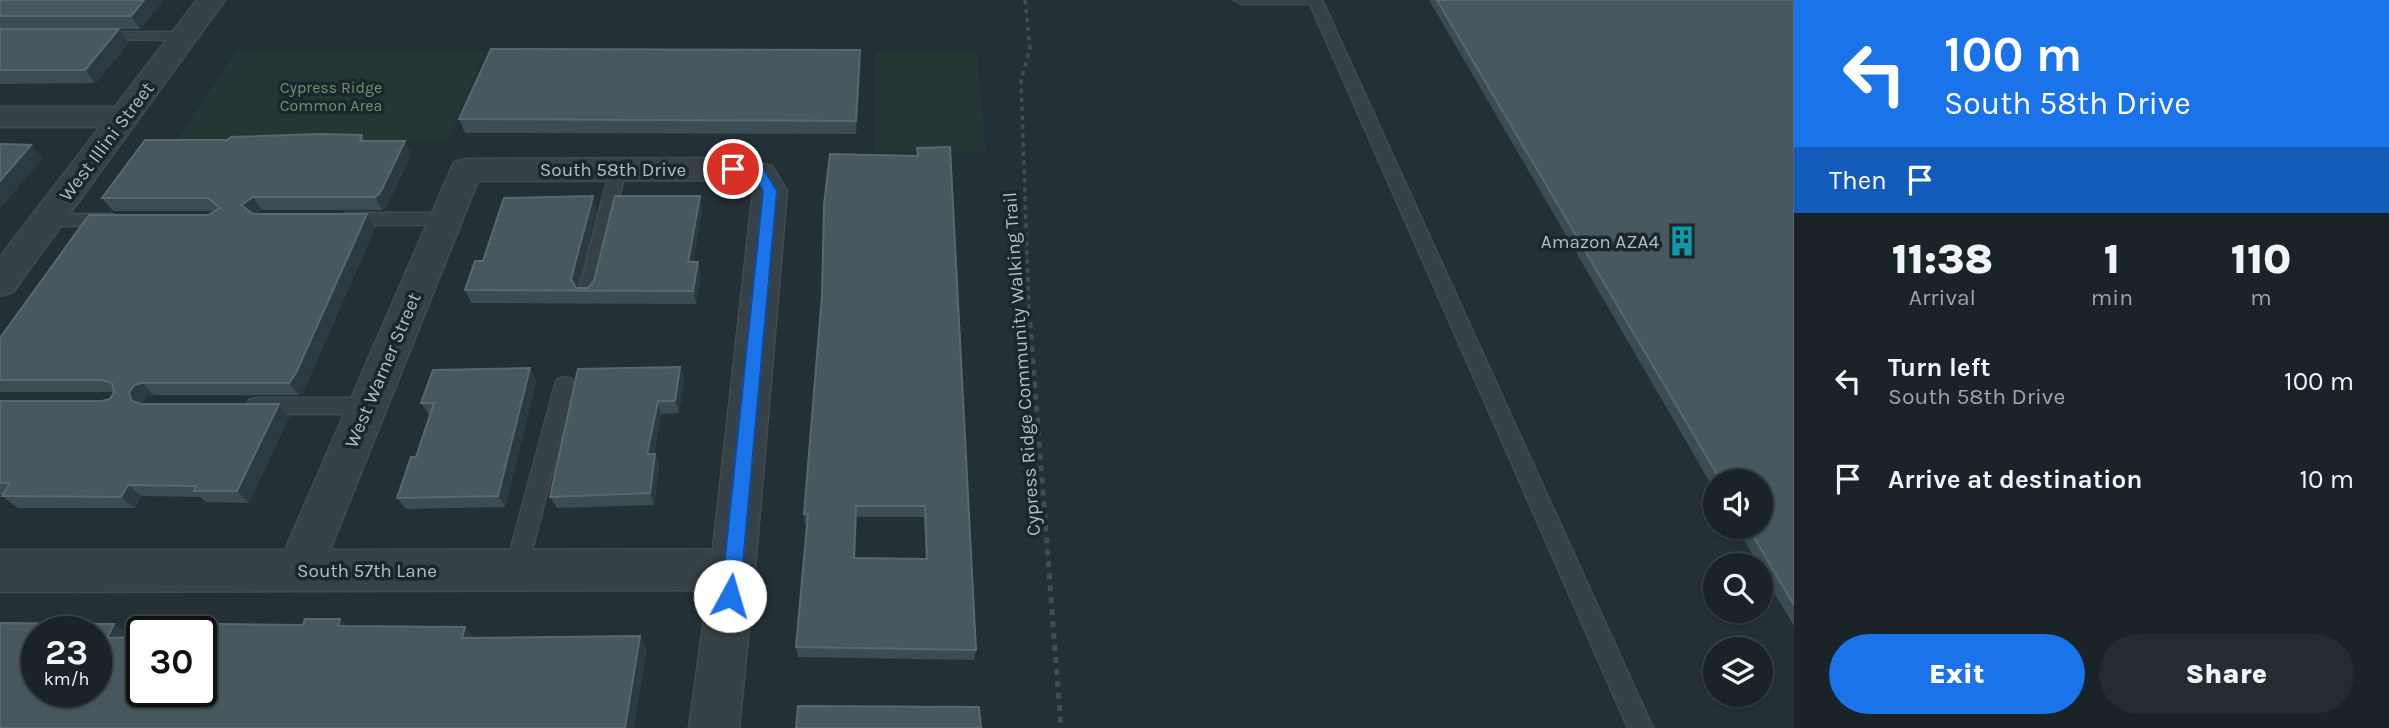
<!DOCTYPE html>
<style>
body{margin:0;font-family:Karla,sans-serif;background:#232c30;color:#f1f3f6;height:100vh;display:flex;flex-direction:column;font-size:26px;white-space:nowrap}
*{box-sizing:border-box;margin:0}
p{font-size:23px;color:#9fa4a8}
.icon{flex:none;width:38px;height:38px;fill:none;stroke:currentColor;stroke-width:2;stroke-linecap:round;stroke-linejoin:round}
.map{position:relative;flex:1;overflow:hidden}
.panel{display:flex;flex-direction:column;background:#1a2428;width:595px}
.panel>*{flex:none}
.guide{background:#1a73e8;color:#fff;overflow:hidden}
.tools{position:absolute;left:1703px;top:469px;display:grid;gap:14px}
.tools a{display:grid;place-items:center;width:70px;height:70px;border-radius:50%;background:#1a2428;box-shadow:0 2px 5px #0004,0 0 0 2px #384145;font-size:35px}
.speed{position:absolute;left:21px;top:616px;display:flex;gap:14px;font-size:35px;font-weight:700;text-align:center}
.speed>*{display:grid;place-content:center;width:91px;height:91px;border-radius:50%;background:#1a2428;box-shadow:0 2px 5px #0004,0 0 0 2px #384145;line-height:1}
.speed small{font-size:18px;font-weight:400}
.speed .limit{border:4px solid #111;border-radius:10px;background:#fff;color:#111}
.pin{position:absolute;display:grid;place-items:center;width:60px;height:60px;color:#fff;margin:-30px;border:4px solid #fff;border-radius:50%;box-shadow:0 2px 7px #0007}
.me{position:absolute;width:77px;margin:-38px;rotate:6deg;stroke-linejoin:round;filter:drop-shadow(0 0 5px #0008)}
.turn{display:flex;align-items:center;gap:24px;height:147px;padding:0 35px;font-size:32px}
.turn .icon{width:91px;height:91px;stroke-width:2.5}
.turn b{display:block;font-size:49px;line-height:60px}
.then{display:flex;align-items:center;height:66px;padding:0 35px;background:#0003;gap:14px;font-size:26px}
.eta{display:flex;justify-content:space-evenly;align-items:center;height:119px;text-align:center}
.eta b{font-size:42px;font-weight:800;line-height:49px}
.primary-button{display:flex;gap:14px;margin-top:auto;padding:14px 35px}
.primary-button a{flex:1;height:80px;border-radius:42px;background:#1a73e8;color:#fff;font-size:28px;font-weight:800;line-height:80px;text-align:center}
.primary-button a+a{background:#232c30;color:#f1f3f6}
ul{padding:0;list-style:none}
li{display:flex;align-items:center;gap:21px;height:98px;padding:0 35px}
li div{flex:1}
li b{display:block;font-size:26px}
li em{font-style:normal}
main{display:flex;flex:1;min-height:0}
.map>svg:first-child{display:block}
</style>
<main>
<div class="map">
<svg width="1794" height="728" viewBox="0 0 1794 728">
<rect width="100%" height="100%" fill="#233036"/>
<!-- green -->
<g fill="#253735">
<path d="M236 51H485L448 141 177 139Z"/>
<path d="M875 53H977L986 152H875Z"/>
</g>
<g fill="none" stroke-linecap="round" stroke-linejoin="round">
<!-- lane casing -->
<g stroke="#3f4b50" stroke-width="3">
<g id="lane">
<path d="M1234 0H1322L1653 728H1628L1310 4H1241Z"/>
<path d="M99 32H184L191 36 184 40 94 39 92 36Z"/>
<path d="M618 164 626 169 596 293 593 298H581L578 293 610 169Z"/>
<path d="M345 213H446L455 219 446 225H345L336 219Z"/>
<path d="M47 214H112L121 220 112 226H47L38 220Z"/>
<path d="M565 377 572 379 575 385 527 570 524 577 516 580 508 577 505 570 555 385 558 379Z"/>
<path d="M256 398H367L374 400 377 406 374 412 367 414H256L249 412 246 406 249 400Z"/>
</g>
</g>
<!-- street casing -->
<g stroke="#3f4b50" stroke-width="3">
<g id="street">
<path d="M197 0H225L13 292 0 296V257L100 127H0V107H115Z"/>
<path d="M733 158 772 166 787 191 755 569 739 728H689L708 590 0 592V550H285L454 162 466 159ZM733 180 749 183 753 191 713 549 330 550 478 181Z"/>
</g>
</g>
<!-- path-far1 -->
<path stroke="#3d504c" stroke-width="3.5" stroke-dasharray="4.5 4.5" stroke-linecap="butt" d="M1025 0 1030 49 1021 80 1029 312"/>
<!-- path -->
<path stroke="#3d504c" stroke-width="5" stroke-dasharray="6 6" stroke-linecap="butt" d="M1029 310 1061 728"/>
<!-- lane -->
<use href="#lane" fill="#364247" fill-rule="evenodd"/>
<!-- street -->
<use href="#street" fill="#364247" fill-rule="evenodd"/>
</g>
<!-- wall -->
<g fill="#3b4c52" fill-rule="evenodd">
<path d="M0 0H164L140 29H119L129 43 95 83 0 84Z"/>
<path d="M1429 0H1794V626L1760 569V565H1759L1736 527H1760V481H1715V491Z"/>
<path d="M860 50 861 63 856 134 465 133 459 119Z"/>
<path d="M362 135 365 141 411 155 387 206 382 210H262L256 214 375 228 306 386 299 395H154L146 397 142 404H279L289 417 249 503 206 502 200 497 141 496 135 508H18L2 496 3 495H0V401H102L110 399 114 392H0V338L214 211H113L102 198 228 140Z"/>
<path d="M700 196 702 209 693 262H698L701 275 696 304 471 303 465 290 483 261 597 209 577 288H588Z"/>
<path d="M824 205 976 650 974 660 798 657 796 647 807 525H805L804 514 822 295ZM857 517H924L926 559 855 558Z"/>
<path d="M684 379 679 413 661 414 654 454H655L659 466 654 505 557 508 550 497Z"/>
<path d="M536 381 505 507 406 509 397 498 416 457 429 415 421 403Z"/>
</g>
<!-- shaded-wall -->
<g fill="#2c3b42">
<path d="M144 0H164L140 29 131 16Z"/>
<path d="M119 29 129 43 95 83 85 70Z"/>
<path d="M860 50 861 63 856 134V121Z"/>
<path d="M405 141 411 155 387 206 382 210 375 197Z"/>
<path d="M31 145 43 158 0 209V181Z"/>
<path d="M593 196 597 209 576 290 571 279Z"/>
<path d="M700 196 702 209 691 275 688 262Z"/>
<path d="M253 197 262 210 251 218 241 205Z"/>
<path d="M367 214 375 228 306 386 299 395 289 383Z"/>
<path d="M698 262 701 275 696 304 693 291Z"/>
<path d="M680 367 684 379 679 413 675 401Z"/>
<path d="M530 368 536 381 505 507 498 496Z"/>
<path d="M142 383 154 395 146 397 142 405 132 401 129 393 134 385Z"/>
<path d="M658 401 661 414 651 466 647 454Z"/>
<path d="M279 404 289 417 249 503 237 491Z"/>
<path d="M655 454 659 466 654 505 650 493Z"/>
<path d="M128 485 141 496 135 508 121 497Z"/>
<path d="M856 506 857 517 855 569 854 558Z"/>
<path d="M340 619 355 633 338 626Z"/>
<path d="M114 624 134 638H107Z"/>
<path d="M465 627 477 641 462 638Z"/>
<path d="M640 636 647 650 634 728H625Z"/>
</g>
<!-- building -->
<g fill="#48585f" stroke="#58686e" stroke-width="2" fill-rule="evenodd">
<path d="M0 0H144L131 16H0Z"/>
<path d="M1437 0H1794V605L1748 527H1760V481H1721Z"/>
<path d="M0 29H119L85 70H0Z"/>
<path d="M491 49 860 50 856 121 459 119Z"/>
<path d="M320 134 362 135 360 141H405L380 193 375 197H253L241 205 253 214H367L296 373 289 383H142L134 385 129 393 132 401 141 404H279L237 491H194L196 486 128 485 121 497 2 496 10 483H0V401H102L110 399 114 392 112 383 102 380H0V338L89 215H208L220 208 208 198H102L145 140H228L231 137Z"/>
<path d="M0 144 31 145 0 181Z"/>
<path d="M950 147 976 650 796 647 808 514H804L822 295 824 205 830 154 918 156 917 148ZM856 506H925L927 559 854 558Z"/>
<path d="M593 196 571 279 576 288H588L594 281 615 196H700L688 262H698L693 291 465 290 475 261H483L504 198Z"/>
<path d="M680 367 675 401H658L647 454H655L650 493 550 497 578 369Z"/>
<path d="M530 368 498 496 397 498 411 457H416L434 403H421L433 370Z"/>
<path d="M305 619H340L338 626 465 627 462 638 640 636 625 728H0V623L114 624 107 638 142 637V691H201V636H211L217 624 303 625ZM37 632H96V691H37Z"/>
<path d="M798 706 979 707 981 728H796Z"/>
</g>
<!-- route -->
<path fill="#1a73e8" stroke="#114b97" stroke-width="2" d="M733 164 765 171 777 191 740 596 737 602 730 604 723 602 721 596 763 191 755 178 728 172V166Z"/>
<!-- icons -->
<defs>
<g id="building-bare" transform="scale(2.415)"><path d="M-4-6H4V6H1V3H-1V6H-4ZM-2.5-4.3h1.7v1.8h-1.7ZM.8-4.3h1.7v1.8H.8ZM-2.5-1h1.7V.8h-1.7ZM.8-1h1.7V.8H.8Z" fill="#0f9aa8" stroke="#1b272c" stroke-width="2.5" paint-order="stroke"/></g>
</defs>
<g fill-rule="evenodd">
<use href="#building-bare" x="1682" y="241"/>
</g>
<g text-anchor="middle" stroke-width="7" stroke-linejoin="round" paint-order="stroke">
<!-- far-park labels -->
<g font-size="16" fill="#6c926a" stroke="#1b272c">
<text x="331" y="93">Cypress Ridge<tspan x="331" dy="18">Common Area</tspan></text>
</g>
<!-- street labels -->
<g font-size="19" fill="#b1bdc3" stroke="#1b272c">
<text transform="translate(106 141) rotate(-53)" y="7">West Illini Street</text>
<text x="613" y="176">South 58th Drive</text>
<text transform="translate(1021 364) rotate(-94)" y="7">Cypress Ridge Community Walking Trail</text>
<text transform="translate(382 370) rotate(-67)" y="7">West Warner Street</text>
<text x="367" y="577">South 57th Lane</text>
</g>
<!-- poi labels -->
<g font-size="19" fill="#b1bdc3" stroke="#1b272c" text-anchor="end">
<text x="1659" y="248">Amazon AZA4</text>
</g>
</g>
</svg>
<div class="tools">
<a><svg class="icon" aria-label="sound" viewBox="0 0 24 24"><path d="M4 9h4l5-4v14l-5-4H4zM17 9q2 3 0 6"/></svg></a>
<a><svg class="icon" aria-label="search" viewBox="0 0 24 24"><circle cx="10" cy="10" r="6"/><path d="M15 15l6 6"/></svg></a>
<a><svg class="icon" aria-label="layers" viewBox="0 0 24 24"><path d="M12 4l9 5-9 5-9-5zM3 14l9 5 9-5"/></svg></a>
</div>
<div class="speed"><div>23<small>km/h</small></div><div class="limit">30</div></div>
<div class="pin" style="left:733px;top:169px;background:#d93025"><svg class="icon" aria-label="arrive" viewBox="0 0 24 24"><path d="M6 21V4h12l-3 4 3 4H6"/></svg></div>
<svg class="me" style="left:730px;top:596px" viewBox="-20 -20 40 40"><circle r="19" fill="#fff"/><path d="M0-13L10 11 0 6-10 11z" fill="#1a73e8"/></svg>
</div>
<section class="panel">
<div class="guide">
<div class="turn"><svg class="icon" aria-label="left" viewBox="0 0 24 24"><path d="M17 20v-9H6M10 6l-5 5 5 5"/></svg><div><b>100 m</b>South 58th Drive</div></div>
<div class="then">Then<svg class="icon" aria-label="arrive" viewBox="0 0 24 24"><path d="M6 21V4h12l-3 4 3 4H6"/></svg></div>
</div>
<div class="eta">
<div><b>11:38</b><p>Arrival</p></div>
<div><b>1</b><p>min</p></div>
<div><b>110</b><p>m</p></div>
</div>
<ul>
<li><svg class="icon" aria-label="left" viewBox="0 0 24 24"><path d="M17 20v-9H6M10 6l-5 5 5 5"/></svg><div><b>Turn left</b><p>South 58th Drive</p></div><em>100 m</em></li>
<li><svg class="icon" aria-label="arrive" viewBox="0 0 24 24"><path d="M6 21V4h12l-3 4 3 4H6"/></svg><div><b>Arrive at destination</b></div><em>10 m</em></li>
</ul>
<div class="primary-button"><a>Exit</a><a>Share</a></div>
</section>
</main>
